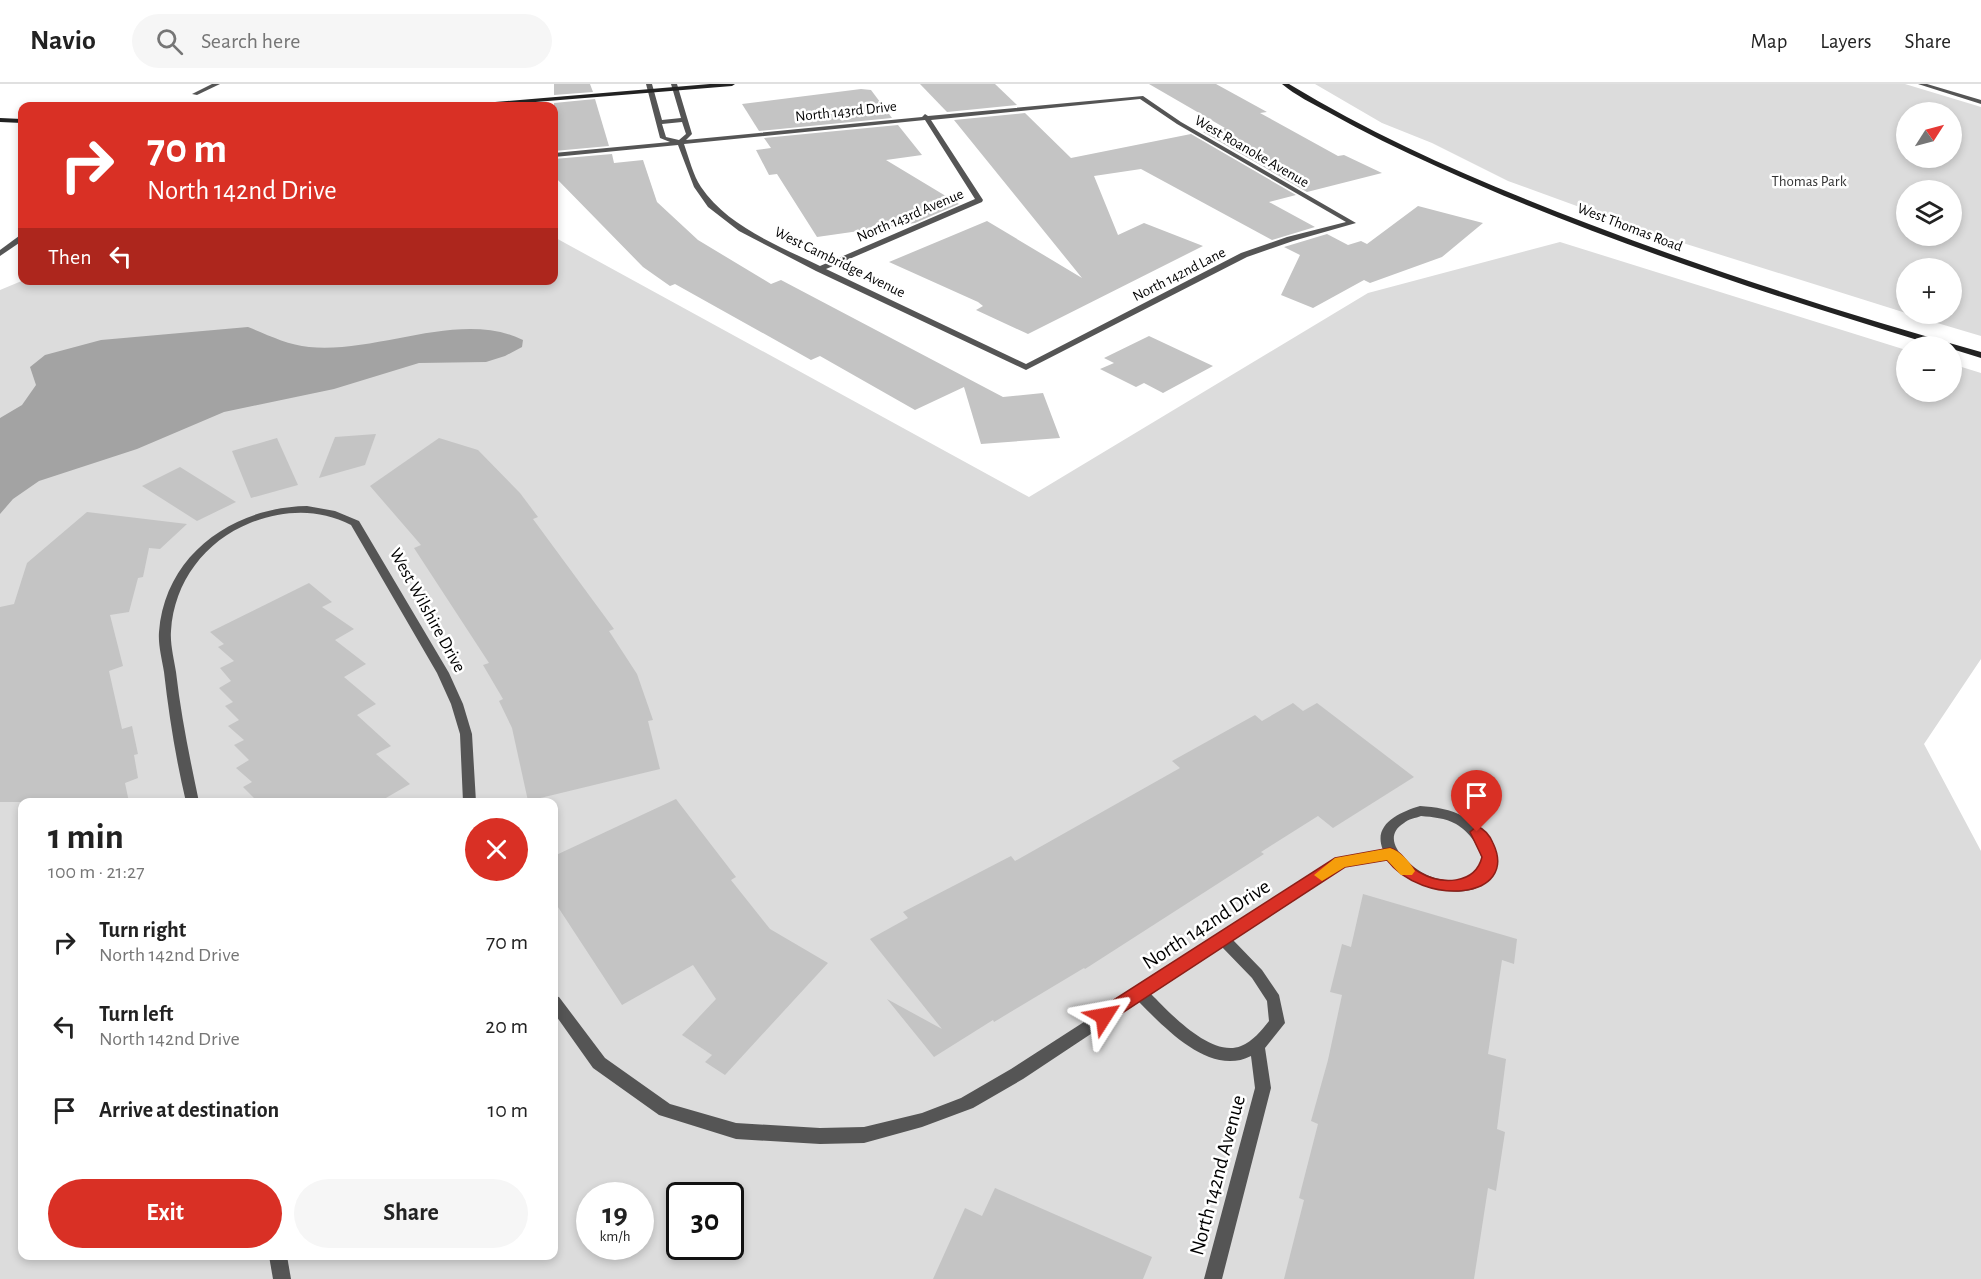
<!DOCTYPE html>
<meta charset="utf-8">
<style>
body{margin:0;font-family:"Alegreya Sans",sans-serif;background:#f6f6f6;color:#222;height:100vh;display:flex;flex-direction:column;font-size:22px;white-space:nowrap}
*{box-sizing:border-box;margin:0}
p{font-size:20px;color:#767676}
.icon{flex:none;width:33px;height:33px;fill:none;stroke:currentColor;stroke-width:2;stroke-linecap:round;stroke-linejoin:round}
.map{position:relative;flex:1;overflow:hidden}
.drawer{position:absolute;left:18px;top:714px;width:540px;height:462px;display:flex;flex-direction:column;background:#fff;border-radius:12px;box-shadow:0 3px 9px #0003}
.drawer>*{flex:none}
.top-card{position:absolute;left:18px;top:18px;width:540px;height:183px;border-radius:12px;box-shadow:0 3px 9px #0003;background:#d93025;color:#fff;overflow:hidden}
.needle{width:39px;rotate:54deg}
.buttons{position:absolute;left:1896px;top:18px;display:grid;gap:12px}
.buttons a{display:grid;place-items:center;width:66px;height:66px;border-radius:50%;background:#fff;box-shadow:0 3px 9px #0003;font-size:30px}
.speed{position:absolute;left:576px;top:1098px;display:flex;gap:12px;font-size:30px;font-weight:700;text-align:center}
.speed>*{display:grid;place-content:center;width:78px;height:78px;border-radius:50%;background:#fff;box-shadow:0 3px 9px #0003;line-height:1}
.speed small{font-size:15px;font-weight:400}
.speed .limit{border:3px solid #111;border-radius:9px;background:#fff;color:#111}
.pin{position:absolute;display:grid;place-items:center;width:51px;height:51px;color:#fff;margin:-62px -26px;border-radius:50% 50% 50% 0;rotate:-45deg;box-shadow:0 0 6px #0007}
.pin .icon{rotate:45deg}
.me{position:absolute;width:66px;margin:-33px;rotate:56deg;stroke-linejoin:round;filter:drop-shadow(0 0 4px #0008)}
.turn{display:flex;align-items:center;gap:21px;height:126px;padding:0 30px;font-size:27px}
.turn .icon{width:78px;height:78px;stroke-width:2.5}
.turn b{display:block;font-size:42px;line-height:51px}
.then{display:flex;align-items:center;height:57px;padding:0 30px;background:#0003;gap:12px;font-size:22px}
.round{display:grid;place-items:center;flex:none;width:63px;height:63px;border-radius:32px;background:#f6f6f6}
.headline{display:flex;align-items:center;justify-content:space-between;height:102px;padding:0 30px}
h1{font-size:36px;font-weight:700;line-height:45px}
.primary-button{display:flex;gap:12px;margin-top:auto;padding:12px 30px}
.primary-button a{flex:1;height:69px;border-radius:36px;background:#d93025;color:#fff;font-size:24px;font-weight:700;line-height:69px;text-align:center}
.primary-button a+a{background:#f6f6f6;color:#222}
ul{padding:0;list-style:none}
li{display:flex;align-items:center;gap:18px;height:84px;padding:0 30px}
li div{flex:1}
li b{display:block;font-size:22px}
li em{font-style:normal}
header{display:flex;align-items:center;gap:36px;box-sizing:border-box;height:84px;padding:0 30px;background:#fff;border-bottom:2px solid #e0e0e0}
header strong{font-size:28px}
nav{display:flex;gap:33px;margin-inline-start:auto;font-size:21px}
.search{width:420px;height:54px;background:#f6f6f6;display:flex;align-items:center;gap:15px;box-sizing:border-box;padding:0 21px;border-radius:33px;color:#767676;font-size:22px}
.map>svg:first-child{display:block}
</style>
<header>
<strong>Navio</strong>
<div class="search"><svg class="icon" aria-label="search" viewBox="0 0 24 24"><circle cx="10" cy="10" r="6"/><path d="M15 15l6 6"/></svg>Search here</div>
<nav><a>Map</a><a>Layers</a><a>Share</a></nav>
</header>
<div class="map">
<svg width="1981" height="1195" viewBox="0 0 1981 1195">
<rect width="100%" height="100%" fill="#fff"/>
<!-- green -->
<g fill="#dcdcdc" fill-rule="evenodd">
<path d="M1315 0H1905L1981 23V252L1907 230H1952V184H1906V229L1648 148 1508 97 1432 59 1382 39ZM1906 28H1952V74H1906ZM1952 106V152H1906V106Z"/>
<path d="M554 153 1029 413 1368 209 1560 158 1906 266V308H1952V280L1981 289V575L1924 660 1981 767V1195H0V206L24 196H554ZM22 718H554V1172H22ZM590 1112H640V1162H590ZM680 1112H730V1162H680Z"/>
</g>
<!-- water -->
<path fill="#a3a3a3" d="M248 243C268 251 288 261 309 263 378 270 460 225 523 256L522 263 505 272 486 278 419 279 334 305 224 328 137 365 39 397 13 415 0 430V334L22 321 36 301 30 283 45 271 101 256Z"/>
<!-- building -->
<g fill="#c4c4c4">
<path d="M554 0H590L593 8 554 11Z"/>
<path d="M920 0H995L1017 21 947 28Z"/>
<path d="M1149 0H1216L1267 28 1260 29 1338 72 1344 71 1382 89 1307 108 1203 48 1225 44Z"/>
<path d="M861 5 871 6 892 34 759 47 742 20Z"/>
<path d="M595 15 609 62 554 67V19Z"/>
<path d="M1025 29 1071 74 1191 50 1296 111 1269 118 1315 143 1272 156 1141 85 1094 92 1118 151 1144 139 1203 162 1028 250 976 226 983 222 978 218 889 178 987 137 1082 194 954 36Z"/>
<path d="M898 41 922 71 886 76 959 120 915 139 817 153 777 90 769 91 756 66 771 64 764 54Z"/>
<path d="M612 70 614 79 643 76 657 118 698 156 771 200 781 196 1003 313 1043 309 1060 354 981 360 964 303 915 326 820 272 811 276 675 200 670 202 643 183 554 92V75Z"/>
<path d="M1418 122 1483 139 1442 173 1370 199 1364 196 1313 224 1281 211 1300 171 1284 163 1327 150 1348 161 1361 157 1367 160Z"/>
<path d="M1149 252 1213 282 1163 309 1144 299 1136 303 1100 285 1114 279 1104 274Z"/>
<path d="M376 350 365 381 319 394 335 353Z"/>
<path d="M277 354 298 401 251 414 232 367Z"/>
<path d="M439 354 478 366 520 409 538 433 533 435 614 545 609 547 637 590 653 636 648 637 660 685 528 717 512 644 499 617 503 615 483 581 489 579 414 464 421 461 370 402Z"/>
<path d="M180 383 236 418 197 437 142 402Z"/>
<path d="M87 428 187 440 160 465 149 464 143 493 138 494 129 528 110 531 123 582 109 587 122 645 132 642 138 670 134 671 138 694 125 699 129 718H0V523L14 520 27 479Z"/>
<path d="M309 499 332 518 322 523 354 545 335 556 366 580 344 593 376 620 357 631 391 662 376 670 410 700 379 718H258L243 703 252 698 236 684 249 676 234 661 244 656 228 642 239 636 225 622 233 618 219 604 231 597 220 584 234 577 218 563 224 560 210 548Z"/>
<path d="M1293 619 1303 627 1317 619 1414 693 1333 744 1318 732 1261 768 1264 770 1085 885 1084 884 994 938 993 936 934 973 887 915 942 945 870 855 908 834 903 828 1011 772 1015 777 1180 684 1172 677 1255 631 1262 637Z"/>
<path d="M676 715 736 793 731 796 770 845 828 879 725 991 705 978 712 971 682 951 716 915 693 881 622 921 554 817V772Z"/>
<path d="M1363 810 1517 855 1514 880 1502 876 1488 970 1506 975 1497 1045 1505 1048 1496 1107 1488 1104 1474 1195H1284L1304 1116 1299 1114 1318 1040 1311 1037 1328 976 1342 911 1330 908 1342 860 1351 863Z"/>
<path d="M995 1104 1152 1173 1143 1195H933L965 1124 982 1132Z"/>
</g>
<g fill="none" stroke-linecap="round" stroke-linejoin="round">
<!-- minor -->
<g fill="#555" fill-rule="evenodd">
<path d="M212 0H220L197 11 192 10Z"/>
<path d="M646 0H652L662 36 681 34 671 0H677L692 50 686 56 922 33 925 30 928 32 1143 12 1181 38 1356 139 1293 157 1247 173 1026 286 816 187 739 147 708 123 694 103 678 61 554 73V69L670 58 660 54ZM1140 15 1177 40 1346 138 1287 153 1241 169 1026 280 826 185 982 118 983 116 931 36ZM925 36 975 115 820 182C779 162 727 142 701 103 693 91 689 74 684 60ZM682 38 686 50 679 56 666 53 662 40Z"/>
<path d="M1918 0H1927L1981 16V20Z"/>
<path d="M19 152H22V157L0 172V166Z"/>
<path d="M307 422 335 427 359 437 449 589 463 620 472 650 476 718H463L460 650 451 620 437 589 351 441C318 424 284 426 250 439 205 457 174 498 171 547 170 560 174 575 176 588 181 632 190 675 199 718H186C176 676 169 632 164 588 162 575 158 561 159 548 165 470 234 423 307 422Z"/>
<path d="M1420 722C1435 723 1451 725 1464 733 1485 744 1508 775 1487 797 1466 818 1421 804 1401 789 1396 785 1392 780 1388 776L1344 783 1233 856 1262 886 1279 911 1285 939 1265 964 1271 1004 1222 1195H1204L1255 1004 1251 972C1210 993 1165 944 1139 918L1023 995 973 1024 922 1043 864 1059 820 1060 736 1055 659 1031 593 984 554 929V912L559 913 605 974 670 1020 736 1039 820 1044 864 1043 922 1029 961 1014 1011 985 1132 907 1134 904 1140 902 1217 850 1336 774 1383 766C1372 740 1400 728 1420 722ZM1421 732C1433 733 1445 734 1456 740 1477 752 1499 791 1461 796 1449 798 1435 795 1425 790 1408 781 1378 755 1404 739 1408 735 1416 734 1421 732ZM1222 863 1252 894 1267 917 1269 937C1261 947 1253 957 1241 962 1211 974 1170 929 1151 910Z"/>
<path d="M269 1172H287L291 1195H273Z"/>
</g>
<!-- secondary -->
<g fill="#222" fill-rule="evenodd">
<path d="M710 0H735L732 2 487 22H468L471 20Z"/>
<path d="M1282 0H1289C1384 58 1485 100 1589 140 1717 189 1849 231 1981 268V274L1952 265V262H1942L1924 258C1760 208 1595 154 1438 83 1400 66 1364 48 1328 28 1313 20 1295 11 1282 0Z"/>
<path d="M0 34 22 35V39L0 38Z"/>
</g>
</g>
<!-- route -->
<path fill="#d93025" stroke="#8d1f18" stroke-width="1.5" d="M1477 742C1484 745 1490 752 1493 759 1520 816 1423 823 1387 776L1345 783 1110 937 1104 939 1098 937 1096 932 1098 926 1335 774 1390 764C1402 767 1408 782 1419 788 1441 801 1475 801 1482 773L1470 748Z"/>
<!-- slow -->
<path fill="#f59e0b" d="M1390 764C1400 767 1410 778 1415 787L1412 791H1401L1387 776 1345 783 1322 797 1314 791 1335 774Z"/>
<g text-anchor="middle" stroke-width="5" stroke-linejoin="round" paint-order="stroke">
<!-- far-street labels -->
<g font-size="15" fill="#000" stroke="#fff">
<text transform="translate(846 27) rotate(-6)" y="5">North 143rd Drive</text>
<text transform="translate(1252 67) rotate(30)" y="5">West Roanoke Avenue</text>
<text transform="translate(910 131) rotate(-23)" y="5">North 143rd Avenue</text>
<text transform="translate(1630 143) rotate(21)" y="5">West Thomas Road</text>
<text transform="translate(840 178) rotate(26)" y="5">West Cambridge Avenue</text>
<text transform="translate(1179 190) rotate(-27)" y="5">North 142nd Lane</text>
</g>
<!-- far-park labels -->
<g font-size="15" fill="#333" stroke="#fff">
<text x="1809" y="102">Thomas Park</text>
</g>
<!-- street labels -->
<g font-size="18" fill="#000" stroke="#fff">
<text transform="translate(428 526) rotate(61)" y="6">West Wilshire Drive</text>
</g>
<!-- near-street labels -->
<g font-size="21" fill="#000" stroke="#fff">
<text transform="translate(1206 840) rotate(-33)" y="7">North 142nd Drive</text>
<text transform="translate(1217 1091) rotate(-75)" y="7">North 142nd Avenue</text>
</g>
</g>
</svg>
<div class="buttons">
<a><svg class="needle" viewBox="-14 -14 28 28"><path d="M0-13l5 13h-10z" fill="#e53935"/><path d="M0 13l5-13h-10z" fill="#767676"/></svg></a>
<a><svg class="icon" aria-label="layers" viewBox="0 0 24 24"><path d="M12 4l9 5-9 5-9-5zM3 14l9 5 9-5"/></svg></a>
<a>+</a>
<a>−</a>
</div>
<div class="speed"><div>19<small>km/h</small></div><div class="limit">30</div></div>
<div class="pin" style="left:1477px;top:748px;background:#d93025"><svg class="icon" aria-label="arrive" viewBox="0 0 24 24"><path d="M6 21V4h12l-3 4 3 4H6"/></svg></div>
<svg class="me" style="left:1104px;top:932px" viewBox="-20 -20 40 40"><path d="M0-17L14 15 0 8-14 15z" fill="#d93025" stroke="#fff" stroke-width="4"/></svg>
<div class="top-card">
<div class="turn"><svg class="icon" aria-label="right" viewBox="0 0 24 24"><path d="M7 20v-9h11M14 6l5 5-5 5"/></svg><div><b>70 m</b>North 142nd Drive</div></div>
<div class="then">Then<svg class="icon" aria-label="left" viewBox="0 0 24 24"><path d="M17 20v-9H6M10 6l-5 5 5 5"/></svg></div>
</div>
<section class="drawer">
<div class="headline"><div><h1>1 min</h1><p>100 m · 21:27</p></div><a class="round" style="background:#d93025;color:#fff"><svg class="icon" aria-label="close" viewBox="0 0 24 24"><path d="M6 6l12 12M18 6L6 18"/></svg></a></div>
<ul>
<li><svg class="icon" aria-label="right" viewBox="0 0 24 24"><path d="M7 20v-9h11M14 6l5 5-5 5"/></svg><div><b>Turn right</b><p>North 142nd Drive</p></div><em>70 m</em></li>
<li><svg class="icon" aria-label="left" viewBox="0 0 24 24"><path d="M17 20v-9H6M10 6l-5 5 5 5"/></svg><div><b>Turn left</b><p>North 142nd Drive</p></div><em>20 m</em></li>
<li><svg class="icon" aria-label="arrive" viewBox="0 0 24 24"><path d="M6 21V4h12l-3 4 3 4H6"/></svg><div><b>Arrive at destination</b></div><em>10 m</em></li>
</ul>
<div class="primary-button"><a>Exit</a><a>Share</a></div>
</section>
</div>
